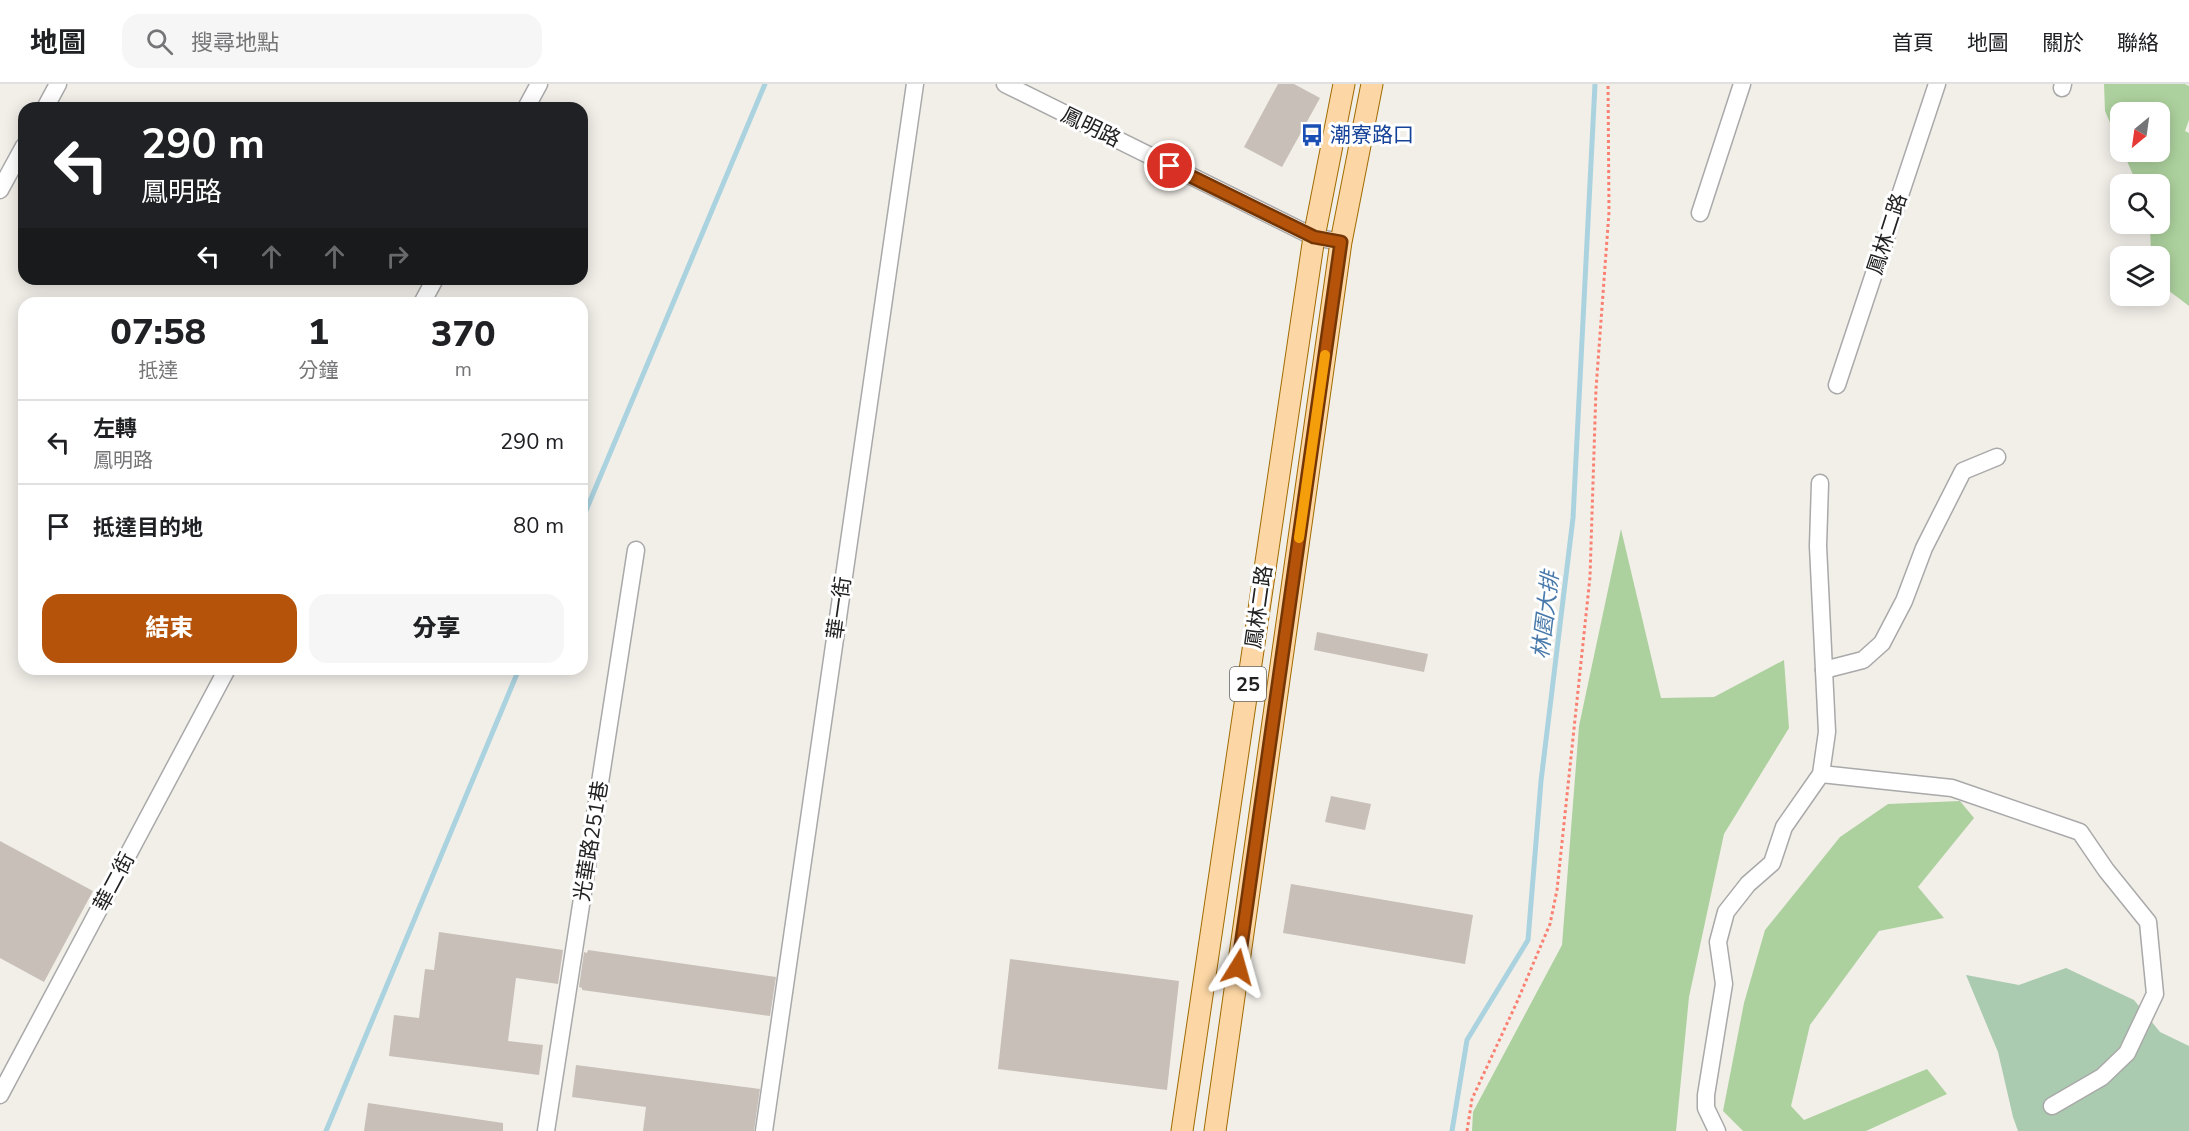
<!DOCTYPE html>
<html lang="zh-TW">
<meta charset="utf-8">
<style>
body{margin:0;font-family:"Nunito Sans","Noto Sans TC",sans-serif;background:#f6f6f6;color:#202124;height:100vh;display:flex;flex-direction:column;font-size:22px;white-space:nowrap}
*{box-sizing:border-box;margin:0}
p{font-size:20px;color:#757577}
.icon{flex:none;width:33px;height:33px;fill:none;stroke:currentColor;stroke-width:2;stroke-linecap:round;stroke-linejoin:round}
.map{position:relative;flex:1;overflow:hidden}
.drawer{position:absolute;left:18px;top:213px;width:570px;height:378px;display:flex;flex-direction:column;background:#fff;border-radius:18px;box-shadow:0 3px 15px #0003}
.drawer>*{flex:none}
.top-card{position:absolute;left:18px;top:18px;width:570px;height:183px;border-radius:18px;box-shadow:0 3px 15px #0003;background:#202124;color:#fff;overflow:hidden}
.needle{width:39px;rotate:209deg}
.fabs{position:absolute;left:2110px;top:18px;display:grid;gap:12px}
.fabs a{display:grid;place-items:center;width:60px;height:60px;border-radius:12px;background:#fff;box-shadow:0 3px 15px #0003;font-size:30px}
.pin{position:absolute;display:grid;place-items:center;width:51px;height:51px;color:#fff;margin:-26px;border:3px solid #fff;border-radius:50%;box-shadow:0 2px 6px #0007}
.me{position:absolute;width:66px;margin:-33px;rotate:8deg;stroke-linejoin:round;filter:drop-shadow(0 0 4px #0008)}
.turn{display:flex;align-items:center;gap:21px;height:126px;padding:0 24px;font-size:27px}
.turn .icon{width:78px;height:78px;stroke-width:2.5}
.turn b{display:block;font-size:42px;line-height:51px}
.lanes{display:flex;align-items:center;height:57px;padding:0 24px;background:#0003;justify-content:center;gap:30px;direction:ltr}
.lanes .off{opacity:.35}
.eta{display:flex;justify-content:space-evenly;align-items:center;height:102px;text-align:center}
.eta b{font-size:36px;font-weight:800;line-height:42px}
.primary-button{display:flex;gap:12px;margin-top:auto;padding:12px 24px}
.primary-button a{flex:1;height:69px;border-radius:18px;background:#b45309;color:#fff;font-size:24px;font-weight:800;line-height:69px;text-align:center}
.primary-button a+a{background:#f6f6f6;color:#202124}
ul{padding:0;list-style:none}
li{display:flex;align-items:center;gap:18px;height:84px;padding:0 24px;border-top:2px solid #e0e0e0}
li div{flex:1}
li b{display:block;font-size:22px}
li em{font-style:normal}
header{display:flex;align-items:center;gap:36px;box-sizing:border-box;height:84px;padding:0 30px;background:#fff;border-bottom:2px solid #e0e0e0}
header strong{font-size:28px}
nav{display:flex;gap:33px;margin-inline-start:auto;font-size:21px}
.search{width:420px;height:54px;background:#f6f6f6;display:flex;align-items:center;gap:15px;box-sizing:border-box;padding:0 21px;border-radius:18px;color:#757577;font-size:22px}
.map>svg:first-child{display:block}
</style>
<header>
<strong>地圖</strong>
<div class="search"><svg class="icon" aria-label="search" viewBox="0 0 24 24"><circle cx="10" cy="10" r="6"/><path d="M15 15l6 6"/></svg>搜尋地點</div>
<nav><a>首頁</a><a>地圖</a><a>關於</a><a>聯絡</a></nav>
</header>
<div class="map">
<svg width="2189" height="1047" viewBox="0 0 2189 1047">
<rect width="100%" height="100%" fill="#f2efe9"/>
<!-- forest -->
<g fill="#add19e">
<path d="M2104 0H2185L2189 2V36L2185 47 2189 49V222L2160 200V172H2151L2150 140H2160V100H2137L2123 68H2160V28H2121V64L2105 27Z"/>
<path d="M1621 445 1661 614 1714 613 1784 576 1789 644 1724 750 1689 913 1676 1047H1472L1473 1028 1562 861 1579 642Z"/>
<path d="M1960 717 1974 734 1918 803 1944 834 1879 847 1810 941 1791 1022 1804 1036 1927 985 1947 1010 1866 1047H1743L1723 1027 1744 919 1765 846 1840 753 1888 720Z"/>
</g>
<!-- cemetery -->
<path fill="#aacbaf" d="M2066 884 2134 916 2160 948 2189 962V1047H2018L2013 1033 1998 968 1966 891 2019 901Z"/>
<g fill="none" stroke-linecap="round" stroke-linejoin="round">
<!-- stream -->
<g stroke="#aad3df" stroke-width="5">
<path d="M582 436 765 0"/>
<path d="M326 1047 519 585"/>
<path d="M1452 1047 1467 956 1528 856 1541 697 1573 434 1595 0"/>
</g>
</g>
<!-- building -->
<g fill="#c7bfb8">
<path d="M1278 0H1294L1320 14 1282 83 1244 63Z"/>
<path d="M1317 548 1428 570 1424 588 1314 566Z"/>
<path d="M1331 712 1371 720 1365 746 1325 738Z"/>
<path d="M0 757 93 807 44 898 0 874Z"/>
<path d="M1291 800 1473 831 1465 880 1283 849Z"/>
<path d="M439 848 563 866 558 900 516 894 508 957 543 961 539 991 389 972 394 931 419 934 425 885 434 886Z"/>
<path d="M588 866 776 893 770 932 582 906V904L579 903 584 868 587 869Z"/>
<path d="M1010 875 1179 897 1167 1006 998 985Z"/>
<path d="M576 981 760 1005 754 1047H643L646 1023 572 1013Z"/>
<path d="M368 1019 503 1039V1047H364Z"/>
</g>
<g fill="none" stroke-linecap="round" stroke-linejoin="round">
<!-- minor casing -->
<g stroke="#a9a9a9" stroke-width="19">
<g id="minor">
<path d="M1005 0 1314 153 1341 158"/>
<path d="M2062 4 2063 0"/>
<path d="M45 24 58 0"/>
<path d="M526 24 539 0"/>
<path d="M0 106 24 62"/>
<path d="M1700 129 1742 0"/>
<path d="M422 219 435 195"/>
<path d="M1837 301 1937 0"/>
<path d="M1824 586 1863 576 1882 559 1904 517 1924 464 1963 387 1997 373"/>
<path d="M1821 690 1952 704 2080 748 2106 786 2148 838 2155 910 2127 969 2102 993 2052 1022"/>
<path d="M0 1011 227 585"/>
<path d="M546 1047 636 466"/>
<path d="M764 1047 915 0"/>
<path d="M1717 1047 1706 1024V1011L1724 900 1718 858 1726 828 1748 800 1772 779 1784 743 1821 690 1827 648 1818 462 1820 399"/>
</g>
</g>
<!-- major casing -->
<g stroke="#a06b00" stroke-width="23">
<g id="major">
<path d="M1182 1047 1314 153 1344 0"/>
<path d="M1215 1047 1341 158 1372 0"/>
</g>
</g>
<!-- path -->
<path stroke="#fa8072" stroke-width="3" stroke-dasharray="3 3" stroke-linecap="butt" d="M1467 1047 1472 1015 1517 918 1550 840 1557 806 1590 493 1596 305 1609 128 1608 0"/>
<!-- minor -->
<use href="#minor" stroke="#fff" stroke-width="16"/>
<!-- major -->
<use href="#major" stroke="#fcd6a4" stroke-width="21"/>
</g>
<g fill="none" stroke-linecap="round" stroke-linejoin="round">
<!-- route casing -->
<g stroke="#753606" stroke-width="15">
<path id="route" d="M1170 82 1314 153 1341 158 1238 883"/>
</g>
<!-- route -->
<use href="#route" stroke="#b45309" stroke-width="10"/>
<!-- slow -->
<path stroke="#f59e0b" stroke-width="10" d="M1299 454 1325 271"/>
</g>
<!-- icons -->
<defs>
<g id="bus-bare" transform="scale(1.8)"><path d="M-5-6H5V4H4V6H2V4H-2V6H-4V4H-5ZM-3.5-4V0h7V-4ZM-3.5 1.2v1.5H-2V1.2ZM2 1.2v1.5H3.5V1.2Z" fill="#1a4fb4" stroke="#fff" stroke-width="2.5" paint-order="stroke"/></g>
</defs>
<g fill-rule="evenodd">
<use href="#bus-bare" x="1312" y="51"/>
</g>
<g text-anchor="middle" stroke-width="6" stroke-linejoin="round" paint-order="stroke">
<!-- shield labels -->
<rect fill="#fff" stroke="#646464" stroke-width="1.5" x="1230" y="583" width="36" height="34" rx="4.5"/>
<g font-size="20" font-weight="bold" fill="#222">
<text x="1248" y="607">25</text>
</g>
<!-- street labels -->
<g font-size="21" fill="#222" stroke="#fff">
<text transform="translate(1091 43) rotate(26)" y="7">鳳明路</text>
<text transform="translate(1887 150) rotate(-72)" y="7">鳳林二路</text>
<text transform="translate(1259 523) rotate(-82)" y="7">鳳林二路</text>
<text transform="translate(839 524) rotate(-82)" y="7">華一街</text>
<text transform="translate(591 757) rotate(-81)" y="7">光華路251巷</text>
<text transform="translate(114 798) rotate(-62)" y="7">華二街</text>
</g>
<!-- transit labels -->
<g font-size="21" fill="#164399" stroke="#fff" text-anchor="start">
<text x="1330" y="58">潮寮路口</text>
</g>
<!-- water labels -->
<g font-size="22" font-style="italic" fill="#4a7aab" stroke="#fff">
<text transform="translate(1545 531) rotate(-83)" y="8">林園大排</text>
</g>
</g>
</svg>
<div class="fabs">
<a><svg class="needle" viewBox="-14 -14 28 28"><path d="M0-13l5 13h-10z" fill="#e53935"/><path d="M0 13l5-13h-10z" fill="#757577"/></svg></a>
<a><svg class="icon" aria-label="search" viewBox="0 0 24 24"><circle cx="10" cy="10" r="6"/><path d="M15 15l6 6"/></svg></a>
<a><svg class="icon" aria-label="layers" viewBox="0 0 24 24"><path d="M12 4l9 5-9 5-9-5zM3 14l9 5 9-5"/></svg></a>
</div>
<div class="pin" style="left:1170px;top:82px;background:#d93025"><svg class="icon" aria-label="arrive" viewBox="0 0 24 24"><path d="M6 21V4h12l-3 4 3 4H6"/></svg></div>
<svg class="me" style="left:1238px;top:883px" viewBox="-20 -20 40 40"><path d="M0-17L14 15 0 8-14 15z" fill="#b45309" stroke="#fff" stroke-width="4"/></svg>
<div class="top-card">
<div class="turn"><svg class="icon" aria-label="left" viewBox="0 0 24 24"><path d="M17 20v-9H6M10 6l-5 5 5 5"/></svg><div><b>290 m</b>鳳明路</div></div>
<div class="lanes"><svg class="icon" aria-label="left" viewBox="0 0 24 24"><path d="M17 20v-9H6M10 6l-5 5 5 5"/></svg><svg class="icon off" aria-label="ahead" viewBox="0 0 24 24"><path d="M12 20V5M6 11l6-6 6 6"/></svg><svg class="icon off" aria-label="ahead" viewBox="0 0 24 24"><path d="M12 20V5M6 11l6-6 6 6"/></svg><svg class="icon off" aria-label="right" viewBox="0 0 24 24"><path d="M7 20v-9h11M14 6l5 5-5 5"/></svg></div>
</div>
<section class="drawer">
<div class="eta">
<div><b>07:58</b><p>抵達</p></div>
<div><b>1</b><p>分鐘</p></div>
<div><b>370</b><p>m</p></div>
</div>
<ul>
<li><svg class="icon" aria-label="left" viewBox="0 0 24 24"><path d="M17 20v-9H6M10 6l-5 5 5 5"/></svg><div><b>左轉</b><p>鳳明路</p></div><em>290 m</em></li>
<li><svg class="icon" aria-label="arrive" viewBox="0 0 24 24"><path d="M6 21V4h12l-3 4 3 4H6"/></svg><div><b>抵達目的地</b></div><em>80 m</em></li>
</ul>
<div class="primary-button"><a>結束</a><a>分享</a></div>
</section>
</div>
